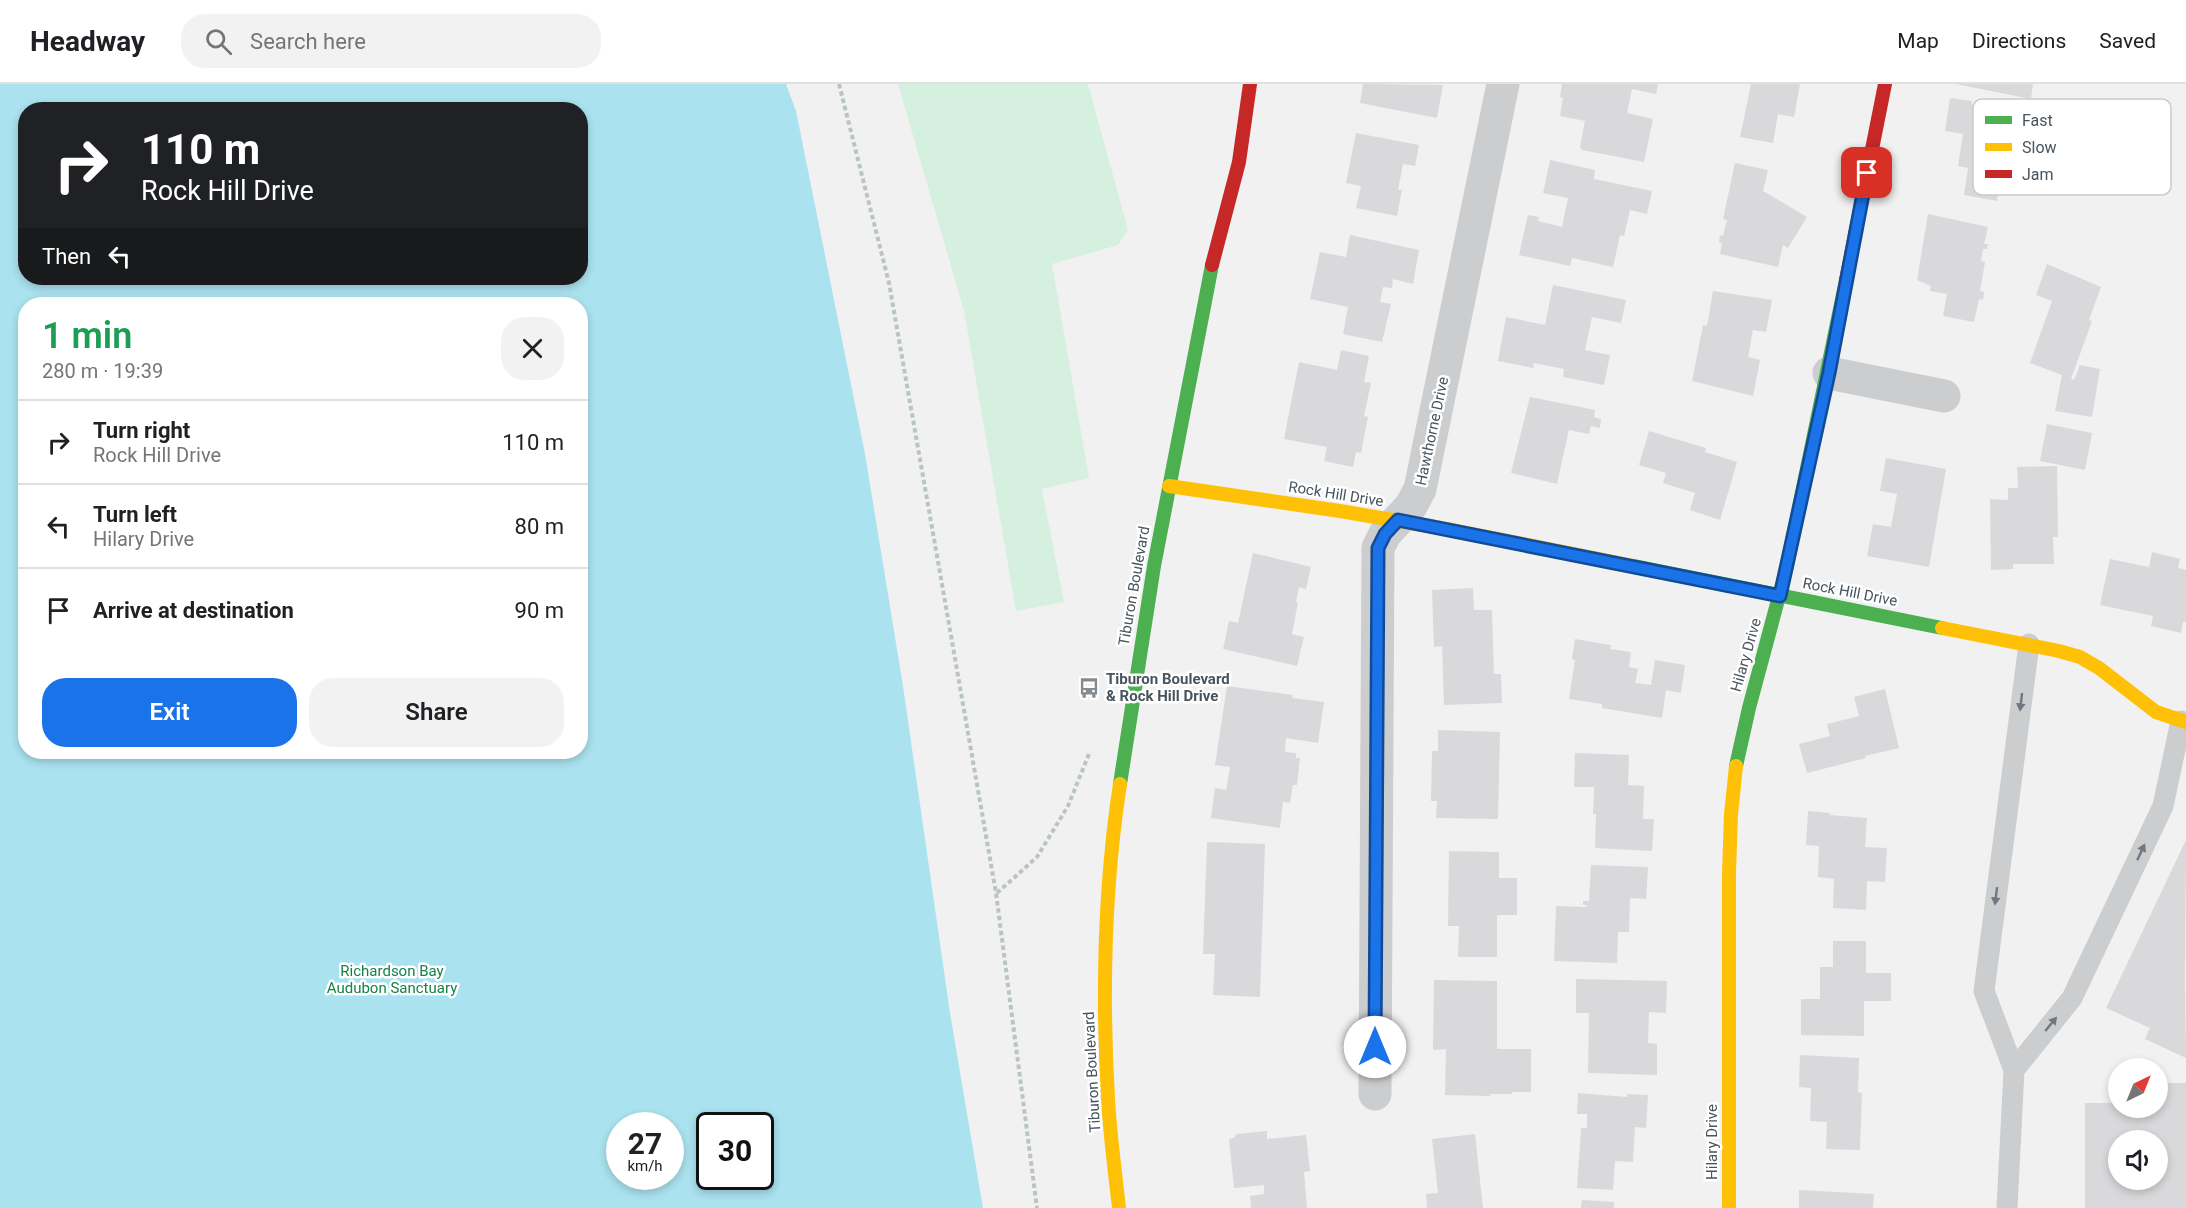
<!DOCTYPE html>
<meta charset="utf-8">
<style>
body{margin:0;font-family:Roboto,sans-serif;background:#f2f2f2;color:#202124;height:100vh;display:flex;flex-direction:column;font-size:22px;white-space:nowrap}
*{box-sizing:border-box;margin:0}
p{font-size:20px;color:#757577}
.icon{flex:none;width:33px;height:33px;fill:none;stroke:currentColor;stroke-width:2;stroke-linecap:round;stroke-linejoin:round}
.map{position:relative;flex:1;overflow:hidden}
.side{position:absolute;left:18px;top:213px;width:570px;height:462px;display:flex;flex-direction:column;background:#fff;border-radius:24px;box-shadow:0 3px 9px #0003}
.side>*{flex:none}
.top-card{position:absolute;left:18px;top:18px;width:570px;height:183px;border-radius:24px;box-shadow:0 3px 9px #0003;background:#202124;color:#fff;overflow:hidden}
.needle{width:39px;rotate:43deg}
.buttons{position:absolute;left:2108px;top:974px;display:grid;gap:12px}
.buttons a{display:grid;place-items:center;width:60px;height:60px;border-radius:50%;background:#fff;box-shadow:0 3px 9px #0003;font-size:30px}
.speed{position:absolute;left:606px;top:1028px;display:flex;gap:12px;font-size:30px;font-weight:700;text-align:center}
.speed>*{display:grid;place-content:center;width:78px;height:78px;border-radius:50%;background:#fff;box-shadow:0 3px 9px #0003;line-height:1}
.speed small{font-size:15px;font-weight:400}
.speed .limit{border:3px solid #111;border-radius:9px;background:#fff;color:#111}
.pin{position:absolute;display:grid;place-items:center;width:51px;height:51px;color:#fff;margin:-26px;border-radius:12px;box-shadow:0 3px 9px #0006}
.me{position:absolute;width:66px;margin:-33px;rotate:0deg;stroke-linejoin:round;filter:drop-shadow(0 0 4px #0008)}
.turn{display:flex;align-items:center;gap:21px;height:126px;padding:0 24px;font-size:27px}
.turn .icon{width:78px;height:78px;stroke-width:2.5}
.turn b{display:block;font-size:42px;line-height:51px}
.then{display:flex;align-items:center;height:57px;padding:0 24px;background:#0003;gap:12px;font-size:22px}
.round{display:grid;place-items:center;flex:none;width:63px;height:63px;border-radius:24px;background:#f2f2f2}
.summary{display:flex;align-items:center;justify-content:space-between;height:102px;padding:0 24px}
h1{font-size:36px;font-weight:600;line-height:45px;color:#1e9e55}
.primary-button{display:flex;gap:12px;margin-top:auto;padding:12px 24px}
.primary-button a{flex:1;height:69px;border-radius:24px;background:#1a73e8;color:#fff;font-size:24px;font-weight:600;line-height:69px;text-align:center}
.primary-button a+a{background:#f2f2f2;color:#202124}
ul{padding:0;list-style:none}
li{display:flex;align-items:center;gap:18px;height:84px;padding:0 24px;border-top:2px solid #e0e0e0}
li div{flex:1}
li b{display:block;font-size:22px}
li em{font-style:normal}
header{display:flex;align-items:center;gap:36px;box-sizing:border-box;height:84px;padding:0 30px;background:#fff;border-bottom:2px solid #e0e0e0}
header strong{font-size:28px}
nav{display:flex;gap:33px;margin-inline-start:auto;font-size:21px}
.search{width:420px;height:54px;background:#f2f2f2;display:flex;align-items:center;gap:15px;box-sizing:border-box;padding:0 21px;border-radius:24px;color:#757577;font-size:22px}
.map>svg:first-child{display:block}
</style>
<header>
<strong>Headway</strong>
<div class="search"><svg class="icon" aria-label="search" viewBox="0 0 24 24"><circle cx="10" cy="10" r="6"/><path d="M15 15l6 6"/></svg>Search here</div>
<nav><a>Map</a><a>Directions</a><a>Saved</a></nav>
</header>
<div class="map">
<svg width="2186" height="1124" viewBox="0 0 2186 1124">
<rect width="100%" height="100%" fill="#f2f1f1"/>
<!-- green -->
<path fill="#d6f0df" d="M898 0H1088L1128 146 1118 161 1052 180 1089 394 1042 405 1064 518 1016 527 964 227Z"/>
<!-- water -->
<path fill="#aae2ef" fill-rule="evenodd" d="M0 0H786L796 27 865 370 903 602 950 929 983 1124H0ZM26 26H580V194H26ZM26 220H580V668H26ZM620 1041H670V1092H620ZM710 1041H760V1092H710Z"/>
<!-- building -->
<g fill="#d9d9db" fill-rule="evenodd">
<path d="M1363 0 1443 1 1437 34 1360 19Z"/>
<path d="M1562 0H1658L1656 10 1632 5 1627 29 1653 35 1644 78 1582 66 1580 63 1585 37 1560 32 1563 14 1560 13Z"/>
<path d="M1751 0H1800L1794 33 1778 30 1773 59 1740 53Z"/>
<path d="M1956 0H2033L2031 15Z"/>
<path d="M1950 14 1972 17 1971 20 2008 27 2002 60 2006 61 1997 117 1964 111 1968 84 1958 82 1963 50 1945 47Z"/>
<path d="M1356 49 1419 61 1415 82 1403 80 1398 106H1402L1397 132 1356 124 1361 102 1346 99Z"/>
<path d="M1550 76 1595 86 1594 95 1652 107 1647 130 1630 126 1624 152 1620 151 1613 183 1572 174 1570 182 1519 171 1528 131 1539 133 1538 137 1562 143 1568 114 1543 109Z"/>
<path d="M1735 79 1768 86 1763 107 1807 133 1788 164 1783 161 1778 183 1720 170 1722 159 1719 158 1720 151 1723 152 1727 136 1723 135Z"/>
<path d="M1928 130 1988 143 1984 160H1988L1987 165H1983L1981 177 1985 178 1980 207 1984 208 1983 216 1979 215 1974 238 1943 232 1947 210 1930 207 1931 202 1917 196Z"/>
<path d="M1350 151 1419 166 1413 200 1393 195 1392 204 1383 203 1380 218 1391 220 1382 258 1343 250 1348 223 1310 215 1320 168 1346 173Z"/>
<path d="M2047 180 2101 203 2089 236 2092 237 2071 295 2074 296 2080 281 2100 285 2092 333 2055 327 2062 291 2030 279 2052 217 2036 211Z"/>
<path d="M1553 201 1626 216 1621 239 1592 233 1585 266 1610 271 1604 301 1563 293 1564 285 1534 279 1533 284 1498 277 1506 233 1545 241Z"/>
<path d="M1713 207 1772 216 1766 248 1753 246 1748 273 1760 276 1753 312 1692 297 1703 241 1707 242Z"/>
<path d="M1341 266 1369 272 1364 298 1371 299 1364 332 1368 333 1361 369 1356 368 1353 383 1324 377 1327 363 1284 355 1299 278 1337 286Z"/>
<path d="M1530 313 1595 326 1594 333 1601 335 1600 344 1591 342 1589 350 1569 346 1557 400 1511 389Z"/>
<path d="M2047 340 2092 349 2085 386 2040 377Z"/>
<path d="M1649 347 1706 364 1705 368 1737 378 1720 436 1690 426 1695 409 1663 399 1666 389 1639 381Z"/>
<path d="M1886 374 1946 385 1929 483 1867 472 1873 440 1891 443 1897 410 1880 407Z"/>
<path d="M2057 382 2058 453H2053L2054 480H2013V485L1991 486 1990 415 2008 416V404H2018L2017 383Z"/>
<path d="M2152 468 2180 475 2178 484 2186 486V538H2183L2181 549 2151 542 2153 532 2100 521 2110 475 2149 483Z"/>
<path d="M1253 469 1311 483 1306 505 1299 503 1296 518H1298L1292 550 1304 553 1297 582 1223 565 1229 537 1238 539Z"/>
<path d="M1473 504 1474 526H1492L1494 590H1501L1502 619 1444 621 1442 562 1434 563 1432 506Z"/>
<path d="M1575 555 1611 561 1610 565 1631 568 1629 583 1638 585 1635 599 1651 601 1655 576 1685 581 1681 609 1666 606 1662 634 1602 624V620L1569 615 1575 576 1572 575Z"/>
<path d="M1227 602 1293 611 1292 614 1324 618 1318 659 1286 654 1285 668 1296 669V674H1300L1297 701H1293L1290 719 1283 718 1280 744 1211 734 1215 704 1226 706 1230 683 1215 681Z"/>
<path d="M1885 605 1899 664 1865 672 1866 674 1807 689 1799 660 1830 652 1827 640 1859 632 1854 613Z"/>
<path d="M1438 646 1500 648 1498 735 1436 734 1437 717H1431L1432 667H1438Z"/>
<path d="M1575 669 1629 671 1628 701 1644 702 1643 735H1654L1652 767 1595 764 1596 730H1593L1594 703H1574Z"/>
<path d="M1808 727 1830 729V731L1867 734 1865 763 1887 764 1885 798 1867 797 1866 826 1833 824 1834 795 1818 793 1819 762 1806 761Z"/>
<path d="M2186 756 2185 898 2186 974 2145 955 2150 944 2106 924Z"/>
<path d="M1207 758 1265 760 1260 913 1213 911 1215 870H1203Z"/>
<path d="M1449 767 1499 768V794H1517V831H1497V873H1458L1459 842H1448Z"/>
<path d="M1591 781 1648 783 1646 815 1630 814 1629 848H1618L1617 879 1554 877 1556 822 1587 823V821H1583V817H1589Z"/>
<path d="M1833 857H1866V889H1891V917H1864V952L1801 951V915H1820V883H1833Z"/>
<path d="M1576 895 1667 897 1666 929 1649 928 1648 959 1657 960V991L1588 989 1589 929H1576Z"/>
<path d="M1434 896 1497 897V965H1531V1008H1512V1010H1490V1012L1445 1011 1446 965 1433 966Z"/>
<path d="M1800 971 1859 974 1858 1008 1862 1009 1860 1066 1826 1065 1827 1038 1810 1037 1811 1004 1799 1003Z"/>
<path d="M2157 999H2186V1124H2085V1019H2118V1023H2157ZM2118 1056H2157V1095H2118Z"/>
<path d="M1578 1009 1627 1013V1010L1648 1011 1646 1044 1635 1043 1633 1078 1615 1077 1613 1106 1577 1104 1581 1044H1587V1030H1577Z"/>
<path d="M1267 1047V1055L1306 1051 1310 1087 1304 1088 1307 1124H1251L1250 1112 1264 1110V1101L1234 1104 1229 1055 1234 1054 1236 1050Z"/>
<path d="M1475 1050 1483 1124H1427L1426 1110 1438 1109 1432 1055Z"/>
<path d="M1799 1106 1874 1110 1873 1124H1799Z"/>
<path d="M1582 1116 1614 1118V1124H1581Z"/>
</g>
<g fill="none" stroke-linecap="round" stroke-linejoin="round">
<!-- path -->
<g stroke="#b9c5c1" stroke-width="4" stroke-dasharray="4.5 3" stroke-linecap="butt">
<path d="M839 0 889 199 953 563 996 809 1037 1124"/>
<path d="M997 809 1037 773 1068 722 1089 670"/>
</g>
<!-- lane -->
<g stroke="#cbcdcf" stroke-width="21">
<path d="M2014 986 2072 914 2163 722 2181 637"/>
<path d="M2007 1124 2014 986 1984 907 2029 560"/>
</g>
<!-- street -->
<g stroke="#cbcdcf" stroke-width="33">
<path d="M1829 289 1944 312"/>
<path d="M1375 1010 1378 464 1385 450 1411 422 1420 405 1503 0"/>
</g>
<!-- fast -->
<g stroke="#4caf50" stroke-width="14">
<path d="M1634 482 1942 544"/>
<path d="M1736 682 1749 624 1786 486 1846 196"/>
<path d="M1120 700 1154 482 1212 181"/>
</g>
<!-- slow -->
<g stroke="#ffc107" stroke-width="14">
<path d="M1169 402 1340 427 1452 446 1634 482"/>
<path d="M1942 544 2059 567 2080 573 2099 584 2156 628 2186 638"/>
<path d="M1119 1124C1115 1088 1110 1051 1108 1015 1102 910 1104 804 1120 700"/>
<path d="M1729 1124V789L1731 730 1736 682"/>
</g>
<!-- jam -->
<g stroke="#c62828" stroke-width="14">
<path d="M1212 181 1239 78 1250 0"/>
<path d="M1846 196 1885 0"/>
</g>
</g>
<!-- one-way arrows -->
<defs><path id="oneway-solid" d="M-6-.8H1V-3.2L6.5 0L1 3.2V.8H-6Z" transform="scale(1.5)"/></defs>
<g fill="#6f7880">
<use href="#oneway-solid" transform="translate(2021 618) rotate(97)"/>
<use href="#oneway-solid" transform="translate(2141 768) rotate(-65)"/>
<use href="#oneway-solid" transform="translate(1996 812) rotate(97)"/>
<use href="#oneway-solid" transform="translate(2051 940) rotate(-51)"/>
</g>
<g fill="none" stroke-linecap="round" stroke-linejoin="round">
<!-- route casing -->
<g stroke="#114b97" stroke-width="15">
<path id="route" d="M1375 963 1378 464 1385 450 1398 436 1780 512 1829 289 1867 89"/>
</g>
<!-- route -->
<use href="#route" stroke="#1a73e8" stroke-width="10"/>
</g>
<!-- icons -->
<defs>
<g id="bus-bare" transform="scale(1.62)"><path d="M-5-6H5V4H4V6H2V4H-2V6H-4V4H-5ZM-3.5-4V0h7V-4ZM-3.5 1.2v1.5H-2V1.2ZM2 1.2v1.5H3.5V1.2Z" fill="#848b91" stroke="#fff" stroke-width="2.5" paint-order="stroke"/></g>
</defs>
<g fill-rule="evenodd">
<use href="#bus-bare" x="1089" y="604"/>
</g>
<g text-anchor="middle" stroke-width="5" stroke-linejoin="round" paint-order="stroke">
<!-- street labels -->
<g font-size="15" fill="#48545e" stroke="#fff">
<text transform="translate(1432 347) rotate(-78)" y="5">Hawthorne Drive</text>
<text transform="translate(1336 410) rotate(9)" y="5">Rock Hill Drive</text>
<text transform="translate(1134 502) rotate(-80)" y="5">Tiburon Boulevard</text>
<text transform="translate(1850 508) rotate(11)" y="5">Rock Hill Drive</text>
<text transform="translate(1746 571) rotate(-74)" y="5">Hilary Drive</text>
<text transform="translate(1092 988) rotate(-93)" y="5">Tiburon Boulevard</text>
<text transform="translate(1712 1058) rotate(-90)" y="5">Hilary Drive</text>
</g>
<!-- poi labels -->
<g font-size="15" font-weight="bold" fill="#48545e" stroke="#fff" text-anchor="start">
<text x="1106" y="600">Tiburon Boulevard<tspan x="1106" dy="17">&amp; Rock Hill Drive</tspan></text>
</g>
<!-- park labels -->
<g font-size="15" fill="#16824a" stroke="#fff">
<text x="392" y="892">Richardson Bay<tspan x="392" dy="17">Audubon Sanctuary</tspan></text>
</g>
</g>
<!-- legend -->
<rect x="1973" y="15" width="198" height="96" rx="9" fill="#fff" stroke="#c8cccf" stroke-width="1.5"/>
<rect x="1985" y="32" width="27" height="8" fill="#4caf50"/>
<rect x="1985" y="59" width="27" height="8" fill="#ffc107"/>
<rect x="1985" y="86" width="27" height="8" fill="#c62828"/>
<g font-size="16" fill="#48545e">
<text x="2022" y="42">Fast</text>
<text x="2022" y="69">Slow</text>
<text x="2022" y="96">Jam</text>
</g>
</svg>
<div class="buttons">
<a><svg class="needle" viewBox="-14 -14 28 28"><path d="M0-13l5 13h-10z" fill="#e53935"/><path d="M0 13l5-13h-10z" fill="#757577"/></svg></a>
<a><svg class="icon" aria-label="sound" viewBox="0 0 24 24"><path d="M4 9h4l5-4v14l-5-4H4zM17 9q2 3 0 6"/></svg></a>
</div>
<div class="speed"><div>27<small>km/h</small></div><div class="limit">30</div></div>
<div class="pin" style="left:1867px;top:89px;background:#d93025"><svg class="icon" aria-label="arrive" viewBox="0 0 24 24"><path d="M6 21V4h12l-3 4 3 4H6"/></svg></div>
<svg class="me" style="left:1375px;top:963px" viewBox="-20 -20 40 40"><circle r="19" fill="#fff"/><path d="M0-13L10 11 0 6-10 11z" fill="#1a73e8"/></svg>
<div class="top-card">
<div class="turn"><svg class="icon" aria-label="right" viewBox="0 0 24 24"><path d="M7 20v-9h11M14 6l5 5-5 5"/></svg><div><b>110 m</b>Rock Hill Drive</div></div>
<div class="then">Then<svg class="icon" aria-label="left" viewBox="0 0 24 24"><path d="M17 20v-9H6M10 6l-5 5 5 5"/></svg></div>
</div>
<section class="side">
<div class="summary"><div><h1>1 min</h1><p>280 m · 19:39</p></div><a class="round"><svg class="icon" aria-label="close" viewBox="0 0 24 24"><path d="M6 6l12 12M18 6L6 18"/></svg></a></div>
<ul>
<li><svg class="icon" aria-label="right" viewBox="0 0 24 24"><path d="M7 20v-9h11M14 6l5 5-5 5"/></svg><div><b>Turn right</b><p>Rock Hill Drive</p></div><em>110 m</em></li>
<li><svg class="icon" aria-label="left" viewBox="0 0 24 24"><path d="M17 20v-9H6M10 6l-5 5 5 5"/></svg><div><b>Turn left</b><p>Hilary Drive</p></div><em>80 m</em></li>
<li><svg class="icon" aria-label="arrive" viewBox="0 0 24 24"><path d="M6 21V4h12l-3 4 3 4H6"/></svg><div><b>Arrive at destination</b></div><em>90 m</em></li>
</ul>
<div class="primary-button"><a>Exit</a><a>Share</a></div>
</section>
</div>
